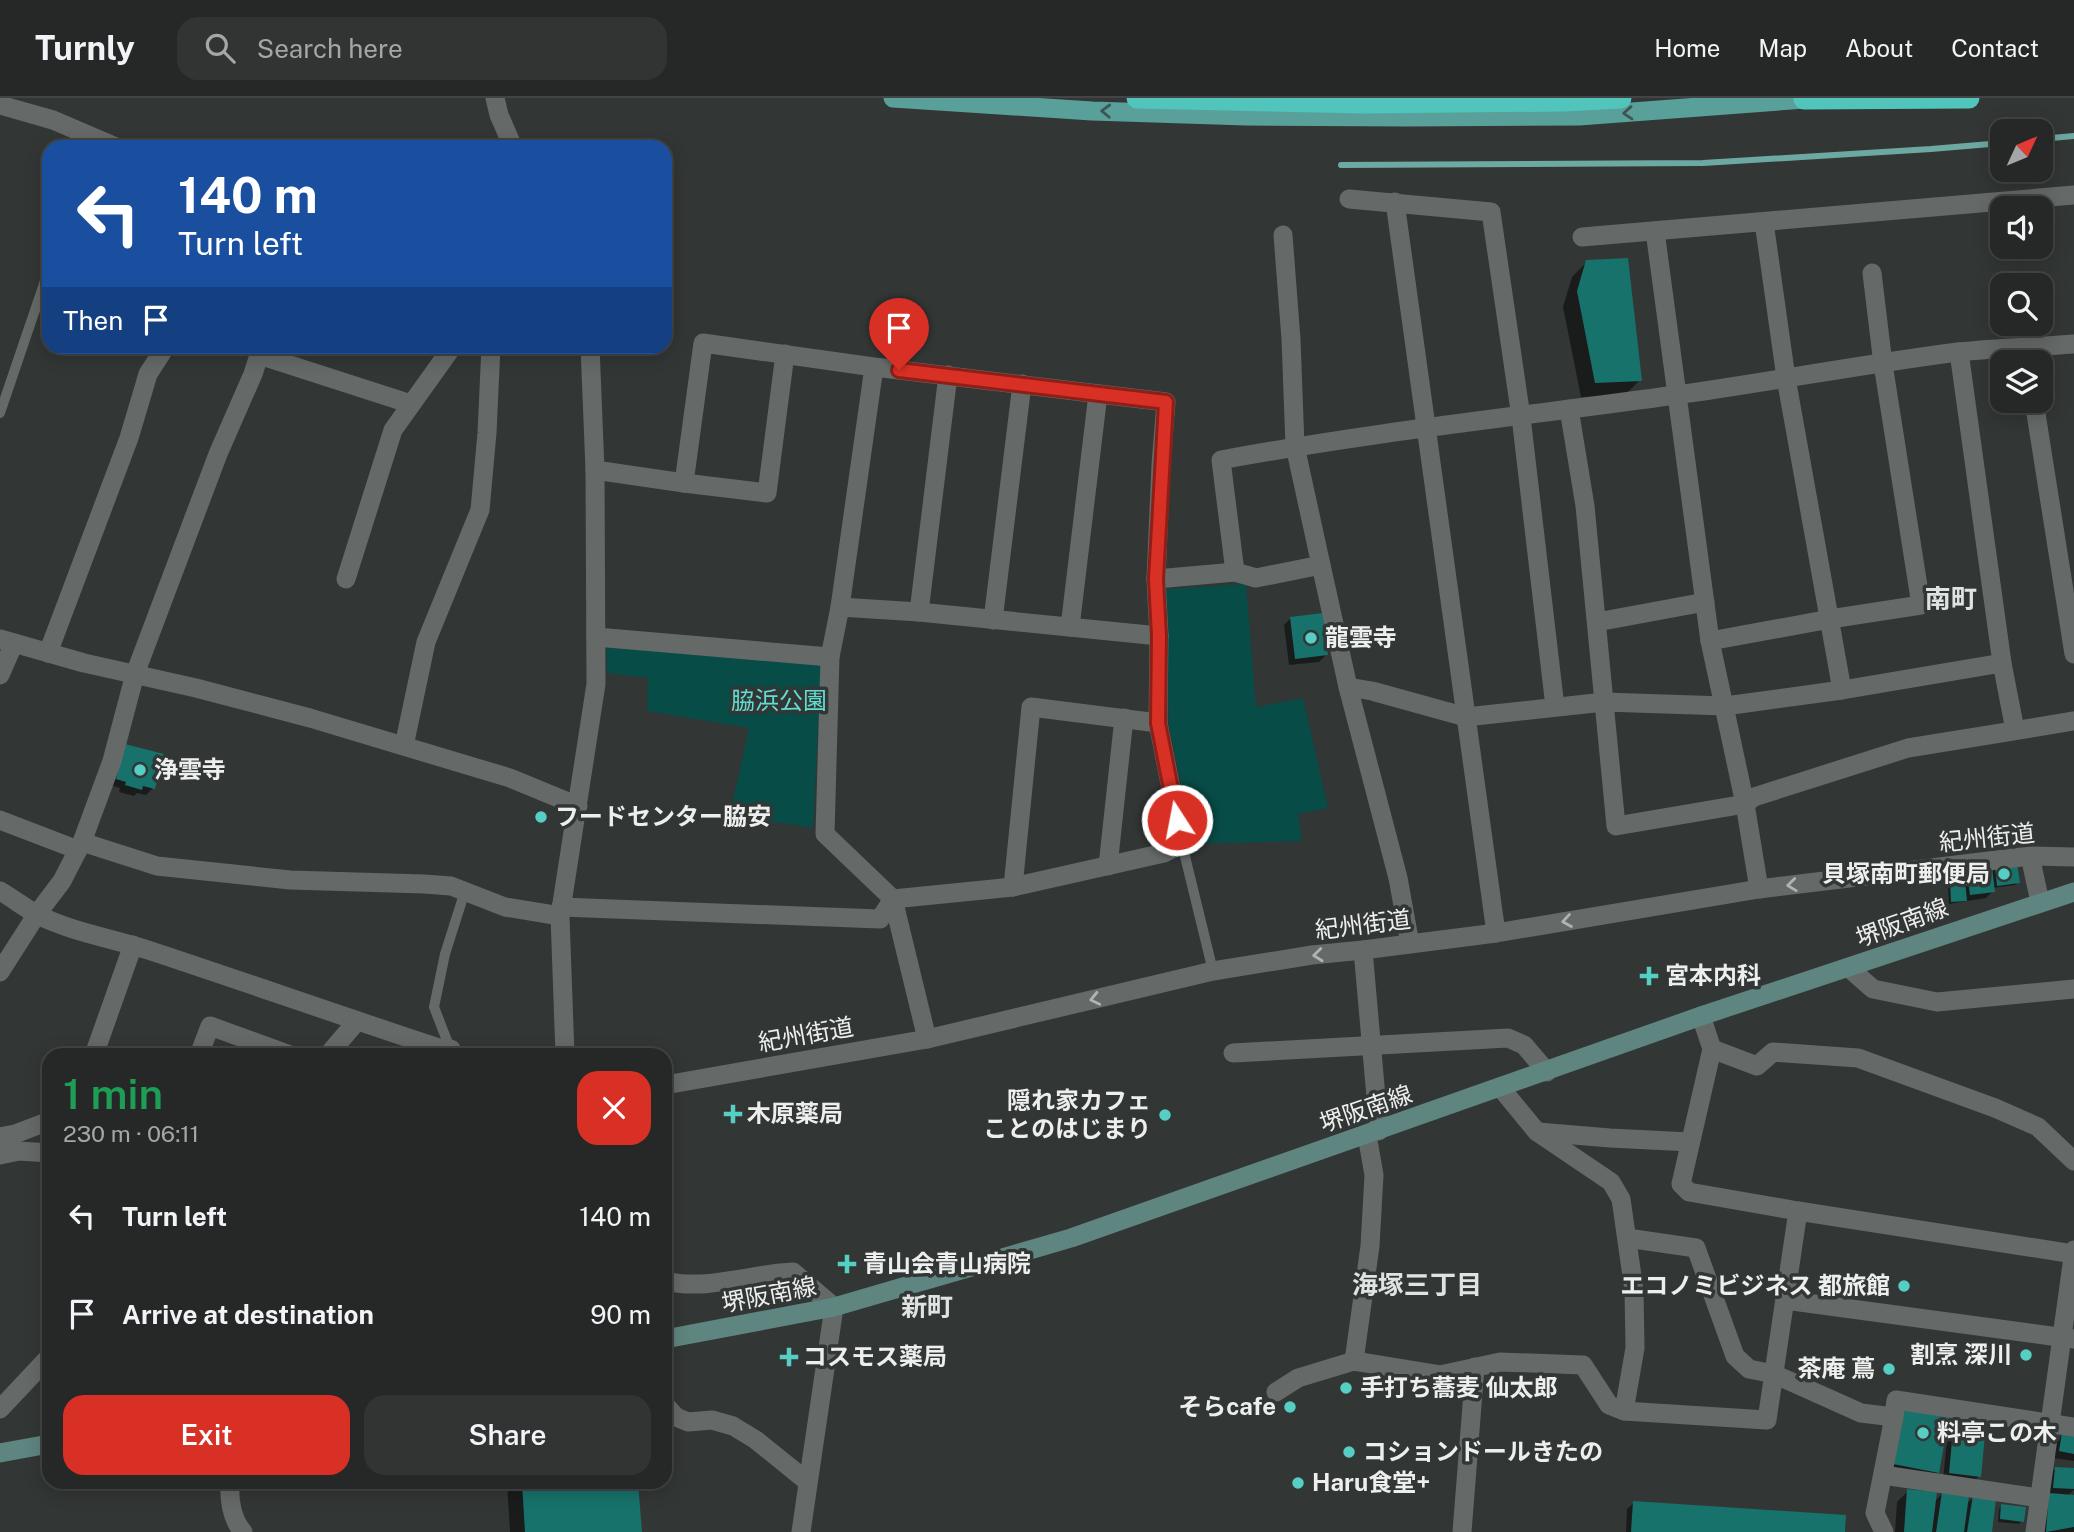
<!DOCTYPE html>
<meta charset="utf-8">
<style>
body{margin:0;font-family:"Public Sans","Noto Sans JP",sans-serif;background:#323434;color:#f1f3f6;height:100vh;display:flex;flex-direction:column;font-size:26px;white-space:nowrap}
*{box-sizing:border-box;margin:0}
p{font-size:23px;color:#a4a6a8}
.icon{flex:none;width:38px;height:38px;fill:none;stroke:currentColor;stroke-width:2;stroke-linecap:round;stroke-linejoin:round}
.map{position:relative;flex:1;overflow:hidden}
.details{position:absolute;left:42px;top:950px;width:630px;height:441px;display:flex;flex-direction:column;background:#262828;border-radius:21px;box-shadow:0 4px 18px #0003,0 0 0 2px #424445}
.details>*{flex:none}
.banner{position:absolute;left:42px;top:42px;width:630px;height:214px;border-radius:21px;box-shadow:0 4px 18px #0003,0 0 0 2px #424445;background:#1a4fa0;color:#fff;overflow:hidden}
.needle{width:46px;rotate:46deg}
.tools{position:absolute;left:1990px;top:21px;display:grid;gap:14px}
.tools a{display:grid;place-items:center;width:63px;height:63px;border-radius:14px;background:#262828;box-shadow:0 4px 18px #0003,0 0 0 2px #424445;font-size:35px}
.pin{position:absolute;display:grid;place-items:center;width:60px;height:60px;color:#fff;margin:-72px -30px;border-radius:50% 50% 50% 0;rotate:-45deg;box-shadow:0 0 7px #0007}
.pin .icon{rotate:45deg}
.me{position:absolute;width:77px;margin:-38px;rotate:349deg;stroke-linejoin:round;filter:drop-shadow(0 0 5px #0008)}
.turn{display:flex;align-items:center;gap:24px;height:147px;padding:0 21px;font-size:32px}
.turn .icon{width:91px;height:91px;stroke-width:2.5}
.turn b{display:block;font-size:49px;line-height:60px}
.then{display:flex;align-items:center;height:66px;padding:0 21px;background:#0003;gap:14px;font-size:26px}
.round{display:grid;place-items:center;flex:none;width:74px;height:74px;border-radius:21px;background:#323434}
.headline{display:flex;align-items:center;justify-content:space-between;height:119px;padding:0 21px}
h1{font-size:42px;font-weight:600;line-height:52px;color:#1e9e55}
.action{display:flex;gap:14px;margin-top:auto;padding:14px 21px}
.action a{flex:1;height:80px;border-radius:21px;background:#d93025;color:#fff;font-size:28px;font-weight:600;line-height:80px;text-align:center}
.action a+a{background:#323434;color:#f1f3f6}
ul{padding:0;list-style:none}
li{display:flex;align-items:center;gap:21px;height:98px;padding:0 21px}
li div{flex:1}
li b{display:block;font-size:26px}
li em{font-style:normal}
header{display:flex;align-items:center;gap:42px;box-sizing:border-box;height:98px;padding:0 35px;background:#262828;border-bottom:2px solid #424445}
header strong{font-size:33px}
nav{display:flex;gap:38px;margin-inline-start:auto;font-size:24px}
.search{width:490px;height:63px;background:#323434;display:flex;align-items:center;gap:18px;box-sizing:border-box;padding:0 24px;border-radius:21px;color:#a4a6a8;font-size:26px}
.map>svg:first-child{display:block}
</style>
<header>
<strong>Turnly</strong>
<div class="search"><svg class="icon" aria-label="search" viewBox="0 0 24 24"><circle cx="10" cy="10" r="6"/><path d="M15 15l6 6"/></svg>Search here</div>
<nav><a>Home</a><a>Map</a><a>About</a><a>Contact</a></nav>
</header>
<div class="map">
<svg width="2074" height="1434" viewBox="0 0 2074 1434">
<rect width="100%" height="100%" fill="#323635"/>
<!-- green -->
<g fill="#084c47">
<path d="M1246 486 1256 609 1303 600 1328 710 1298 716 1302 743 1193 746 1169 627 1165 491Z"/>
<path d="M606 547 821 567 813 730 730 717 749 630 647 613 648 580 607 575Z"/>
</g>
<!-- shadow -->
<g fill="#0007">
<path d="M1587 164 1640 282 1625 297 1581 299 1563 209 1572 179Z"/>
<path d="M1291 520 1326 557 1319 564 1289 567 1284 527Z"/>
<path d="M119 655 153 690 146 697 137 695 134 698 119 694 120 690 110 687Z"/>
<path d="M1995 770 2018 784 2015 787 1992 790 1993 793 1986 800 1949 806 1948 788 1951 785 1962 784 1961 780 1968 773 1991 775Z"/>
<path d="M1892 1323 1938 1374 1927 1385 1883 1377Z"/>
<path d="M1955 1324 1979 1378 1972 1385 1943 1382 1948 1331Z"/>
<path d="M2063 1336 2074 1338V1363L2053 1360 2056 1343Z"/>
<path d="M2056 1370 2074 1372V1392L2067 1398 2074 1399V1434H2040L2049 1377Z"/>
<path d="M507 1384H637L640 1434H510Z"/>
<path d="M1908 1393 1934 1404 1942 1396 1966 1406 1974 1399 1990 1434H1895L1897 1404Z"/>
<path d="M1634 1405 1843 1434H1626L1627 1411Z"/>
<path d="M2002 1408 2022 1423 2019 1426 1998 1424 1999 1411Z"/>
</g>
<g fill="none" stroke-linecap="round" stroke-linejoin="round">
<!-- stream -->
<g stroke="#6ea8a3" stroke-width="6">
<path d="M2040 41 2074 38"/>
<path d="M1341 67 1703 65 1931 51 2002 45"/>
</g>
</g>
<!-- building -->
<g fill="#17726b">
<path d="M1628 160 1642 283 1595 285 1577 193 1586 162Z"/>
<path d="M1323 515 1328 557 1295 561 1290 519Z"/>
<path d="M125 646 164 656 155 691 143 688 142 692 125 687 126 684 116 681Z"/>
<path d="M2017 765 2020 785 1997 788 1995 768Z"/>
<path d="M1992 769 1995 794 1970 797 1967 772Z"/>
<path d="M1965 782 1967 803 1951 804 1950 783Z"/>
<path d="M1902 1311 1949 1319 1939 1375 1893 1366Z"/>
<path d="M1954 1322 1986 1326 1981 1379 1949 1375Z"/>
<path d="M2062 1335 2074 1336V1356L2059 1353Z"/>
<path d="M2055 1369 2074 1370V1391L2053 1390Z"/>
<path d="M522 1384H638L642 1434H525Z"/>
<path d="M1907 1391 1937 1394 1932 1434H1904Z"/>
<path d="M1942 1394 1969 1398 1964 1434H1936Z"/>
<path d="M2049 1395 2074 1397V1429L2046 1434Z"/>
<path d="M1973 1397 1996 1401 1992 1434H1967Z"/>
<path d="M1633 1403 1846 1417 1845 1434H1631Z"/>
<path d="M2001 1406 2026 1409 2024 1424 2000 1421Z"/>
</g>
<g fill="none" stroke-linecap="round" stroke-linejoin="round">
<!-- service -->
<g stroke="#656968" stroke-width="10">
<path d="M0 315 49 171"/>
<path d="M1182 746 1213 873"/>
<path d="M451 953 434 909 445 856 465 793"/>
</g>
<!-- minor -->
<g stroke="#656968" stroke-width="19">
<path d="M0 7 53 22 116 49"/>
<path d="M1349 101 1491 114 1521 319 1555 609"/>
<path d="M1395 104 1496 835"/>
<path d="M1764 124 1786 280 1842 592"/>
<path d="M1655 133 1710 543 1745 706 1759 791"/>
<path d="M1283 137 1291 241 1295 348 1321 467"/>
<path d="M1582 139 2074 97"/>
<path d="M259 257 411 306"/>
<path d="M2034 303 2074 556"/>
<path d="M1569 311 1585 408 1616 728 1745 706 1754 699 1908 650 2074 623"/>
<path d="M595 372 684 385 703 245 874 269 1166 304 1161 367 1156 481 1159 538 1158 625 1182 746 1164 755 1013 789 893 801 825 736 830 559 840 509 874 269"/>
<path d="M684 385 767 395 785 256"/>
<path d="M1235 474 1256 480 1321 467 1348 589 1398 780 1410 846"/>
<path d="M346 481 393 332 453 248"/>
<path d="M1156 481 1235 474 1221 362C1371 334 1524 318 1676 297 1770 284 1864 266 1958 254 1996 250 2035 249 2074 246"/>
<path d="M840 509 919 514 1159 538"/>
<path d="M919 514 948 277"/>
<path d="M993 522 1022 286"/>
<path d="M1597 524 1705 504"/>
<path d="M1070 529 1098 296"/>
<path d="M596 539 830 559"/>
<path d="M0 541 84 565 196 590 310 620 510 680 578 708"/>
<path d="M1710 543 1830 521 1921 507 1883 266 1872 175"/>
<path d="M48 555 129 340 148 276 166 248"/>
<path d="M2002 565 2015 632"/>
<path d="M0 577 14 545"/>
<path d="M1348 589 1372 593 1466 619 1604 604 1725 608 1842 592 2002 565 1959 254"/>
<path d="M404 648 426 544 480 412 487 335 491 248"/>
<path d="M0 722 78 752"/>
<path d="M82 744 157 768 290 782 424 786 451 788 505 809 560 818"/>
<path d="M2030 758 2040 804"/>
<path d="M1108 768 1124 620"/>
<path d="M1013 789 1031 609 1158 625"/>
<path d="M0 793C12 800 24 809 36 816 71 834 111 840 148 852 248 885 347 920 448 953L451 951"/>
<path d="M893 801 927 941"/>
<path d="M561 809 880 821 893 801"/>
<path d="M1363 852 1379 1033"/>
<path d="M1849 870 1873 891 1937 904 2074 891"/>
<path d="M0 874 37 816 62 783 82 744 112 663 135 576 218 356 253 276 262 248"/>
<path d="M1701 918 1712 951 1757 968 1773 954 1858 960 1995 1010 2038 1029 2074 1063"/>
<path d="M1712 951 1681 1086 1689 1094 1798 1113"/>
<path d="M1233 955 1508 940 1524 947 1547 974"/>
<path d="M94 957 133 847"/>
<path d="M199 957 210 928 290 957"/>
<path d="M328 957 357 923"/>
<path d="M665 987 927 941 1213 873 1312 857 1363 852 1496 835 1759 791 2030 758 2074 759"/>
<path d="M1500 989 1537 1034 1611 1084 1621 1101 1634 1192 1635 1250 1624 1313 1767 1322 1798 1113 2074 1156"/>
<path d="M1538 1034 1610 1040 1690 1044"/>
<path d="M0 1039 15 1036 49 1023"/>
<path d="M0 1057 19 1053 49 1055"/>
<path d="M1627 1140 1696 1150 1735 1258 1749 1271 1774 1276 1861 1315 1894 1319"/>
<path d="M1785 1202 2074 1241"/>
<path d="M1354 1263 1370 1148 1374 1077 1367 1037"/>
<path d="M1276 1294 1298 1280 1354 1263 1440 1277 1500 1264 1583 1267 1609 1307 1624 1313"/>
<path d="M665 1307 676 1319 688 1324 712 1322 733 1328 756 1342 808 1384"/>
<path d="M0 1311 49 1259"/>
<path d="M1883 1377 2039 1400"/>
<path d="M230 1384C229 1402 231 1420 243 1434"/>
<path d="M1462 1434 1475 1269"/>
<path d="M1884 1434 1875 1415 1894 1319 1896 1302 2074 1329"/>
<path d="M2035 1434 2074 1152"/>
</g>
<!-- tertiary -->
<g stroke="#656968" stroke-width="19">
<path d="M495 0 499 17 513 49"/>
<path d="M565 957 560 818 596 586 595 372 590 248"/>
<path d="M665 1183C707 1193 750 1176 793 1174L834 1209 801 1434"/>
</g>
<!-- secondary -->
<g stroke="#5f8581" stroke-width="19">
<path d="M665 1241 834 1209 1071 1140 1701 918 2074 794"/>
<path d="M0 1355 49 1346"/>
</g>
<!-- primary -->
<path stroke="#59a09a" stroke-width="19" d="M893 0 1092 13 1246 18 1407 19 1579 18 1818 0"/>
<!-- motorway -->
<g stroke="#51c5bb" stroke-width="21">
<path d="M1137 0 1364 5 1563 3 1621 0"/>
<path d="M1804 1 1969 0"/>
</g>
</g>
<!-- one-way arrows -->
<defs><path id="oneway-chevron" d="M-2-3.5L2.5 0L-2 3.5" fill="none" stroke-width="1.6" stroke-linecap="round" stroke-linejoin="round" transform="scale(1.75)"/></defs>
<g stroke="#3e5653">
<use href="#oneway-chevron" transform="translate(1106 13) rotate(-178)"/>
<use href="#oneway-chevron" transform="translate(1628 15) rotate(176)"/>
</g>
<g stroke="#b0b3b2">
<use href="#oneway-chevron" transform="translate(1792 787) rotate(173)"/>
<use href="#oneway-chevron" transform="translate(1567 823) rotate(171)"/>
<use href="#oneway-chevron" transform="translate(1318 857) rotate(174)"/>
<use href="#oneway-chevron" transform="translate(1095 901) rotate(167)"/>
</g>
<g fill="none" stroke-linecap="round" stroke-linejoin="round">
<!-- route casing -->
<g stroke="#8d1f18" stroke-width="18">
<path id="route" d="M899 272 1166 304 1156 481 1159 538 1158 625 1177 722"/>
</g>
<!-- route -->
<use href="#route" stroke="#d93025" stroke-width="12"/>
</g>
<!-- markers -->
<g fill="#56cec3" stroke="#323635" stroke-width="2.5">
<circle cx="1311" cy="540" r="7"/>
<circle cx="140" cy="672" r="7"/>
<circle cx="541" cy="719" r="7"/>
<circle cx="2004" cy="776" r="7"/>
<path d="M1645.5 867.5h7v7h7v7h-7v7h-7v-7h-7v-7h7z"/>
<path d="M729.5 1005.5h7v7h7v7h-7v7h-7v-7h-7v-7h7z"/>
<circle cx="1165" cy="1017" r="7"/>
<path d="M843.5 1155.5h7v7h7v7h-7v7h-7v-7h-7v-7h7z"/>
<circle cx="1904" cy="1188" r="7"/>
<circle cx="2026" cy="1257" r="7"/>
<path d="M785.5 1248.5h7v7h7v7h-7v7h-7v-7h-7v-7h7z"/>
<circle cx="1889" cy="1271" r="7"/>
<circle cx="1346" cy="1290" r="7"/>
<circle cx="1290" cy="1309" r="7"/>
<circle cx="1923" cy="1335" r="7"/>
<circle cx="1349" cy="1354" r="7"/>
<circle cx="1298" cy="1385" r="7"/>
</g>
<g text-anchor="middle" stroke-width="7" stroke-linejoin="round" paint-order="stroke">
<!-- poi labels -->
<g font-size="24" font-weight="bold" fill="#edefef" stroke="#323635" text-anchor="start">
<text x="1325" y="548">龍雲寺</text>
<text x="154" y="680">浄雲寺</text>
<text x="555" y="727">フードセンター脇安</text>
<text x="1990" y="784" text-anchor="end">貝塚南町郵便局</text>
<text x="1665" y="886">宮本内科</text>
<text x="1151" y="1011" text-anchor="end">隠れ家カフェ<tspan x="1151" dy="28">ことのはじまり</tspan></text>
<text x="747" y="1024">木原薬局</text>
<text x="863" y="1174">青山会青山病院</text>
<text x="1890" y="1196" text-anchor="end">エコノミビジネス 都旅館</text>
<text x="2012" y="1265" text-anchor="end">割烹 深川</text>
<text x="803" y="1267">コスモス薬局</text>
<text x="1875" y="1279" text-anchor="end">茶庵 蔦</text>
<text x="1360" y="1298">手打ち蕎麦 仙太郎</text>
<text x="1276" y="1317" text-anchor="end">そらcafe</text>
<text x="1937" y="1343">料亭この木</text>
<text x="1363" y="1362">コションドールきたの</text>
<text x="1312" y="1393">Haru食堂+</text>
</g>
<!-- park labels -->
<g font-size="24" fill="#61dcd1" stroke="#323635">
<text x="779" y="611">脇浜公園</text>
</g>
<!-- street labels -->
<g font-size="24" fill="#edefef" stroke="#323635">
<text transform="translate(1987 740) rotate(-6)" y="8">紀州街道</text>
<text transform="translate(1902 825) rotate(-20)" y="8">堺阪南線</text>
<text transform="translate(1363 827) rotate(-7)" y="8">紀州街道</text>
<text transform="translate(806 937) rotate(-10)" y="8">紀州街道</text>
<text transform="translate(1366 1011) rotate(-19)" y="8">堺阪南線</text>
<text transform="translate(769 1197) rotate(-11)" y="8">堺阪南線</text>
</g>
<!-- neighbourhood labels -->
<g font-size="26" font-weight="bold" fill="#dfe4e3" stroke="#323635">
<text x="1951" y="510">南町</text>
<text x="1417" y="1196">海塚三丁目</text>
<text x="927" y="1218">新町</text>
</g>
</g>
</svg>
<div class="tools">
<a><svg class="needle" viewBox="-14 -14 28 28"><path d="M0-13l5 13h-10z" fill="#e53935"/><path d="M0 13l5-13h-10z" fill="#a4a6a8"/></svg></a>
<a><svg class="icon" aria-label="sound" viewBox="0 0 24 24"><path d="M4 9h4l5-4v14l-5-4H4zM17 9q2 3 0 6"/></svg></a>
<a><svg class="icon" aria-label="search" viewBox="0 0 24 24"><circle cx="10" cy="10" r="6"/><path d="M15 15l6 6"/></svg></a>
<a><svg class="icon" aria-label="layers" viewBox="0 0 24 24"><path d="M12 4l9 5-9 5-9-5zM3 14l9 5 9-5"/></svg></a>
</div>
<div class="pin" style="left:899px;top:272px;background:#d93025"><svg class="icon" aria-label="arrive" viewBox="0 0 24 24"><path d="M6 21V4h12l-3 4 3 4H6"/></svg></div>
<svg class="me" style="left:1177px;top:722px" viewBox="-20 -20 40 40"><circle r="17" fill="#d93025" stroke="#fff" stroke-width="3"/><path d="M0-11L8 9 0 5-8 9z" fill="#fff"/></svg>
<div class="banner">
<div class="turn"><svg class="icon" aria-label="left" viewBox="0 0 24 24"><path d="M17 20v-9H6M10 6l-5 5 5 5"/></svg><div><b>140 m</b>Turn left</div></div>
<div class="then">Then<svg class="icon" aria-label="arrive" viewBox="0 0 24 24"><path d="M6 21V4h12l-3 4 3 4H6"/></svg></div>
</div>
<section class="details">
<div class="headline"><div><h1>1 min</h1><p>230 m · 06:11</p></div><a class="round" style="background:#d93025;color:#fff"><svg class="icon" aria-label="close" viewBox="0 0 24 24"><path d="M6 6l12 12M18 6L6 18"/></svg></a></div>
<ul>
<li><svg class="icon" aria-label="left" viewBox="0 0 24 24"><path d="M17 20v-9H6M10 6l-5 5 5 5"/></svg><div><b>Turn left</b></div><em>140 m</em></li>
<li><svg class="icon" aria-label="arrive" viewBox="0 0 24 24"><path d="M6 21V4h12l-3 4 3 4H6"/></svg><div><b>Arrive at destination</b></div><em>90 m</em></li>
</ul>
<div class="action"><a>Exit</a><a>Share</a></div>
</section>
</div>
